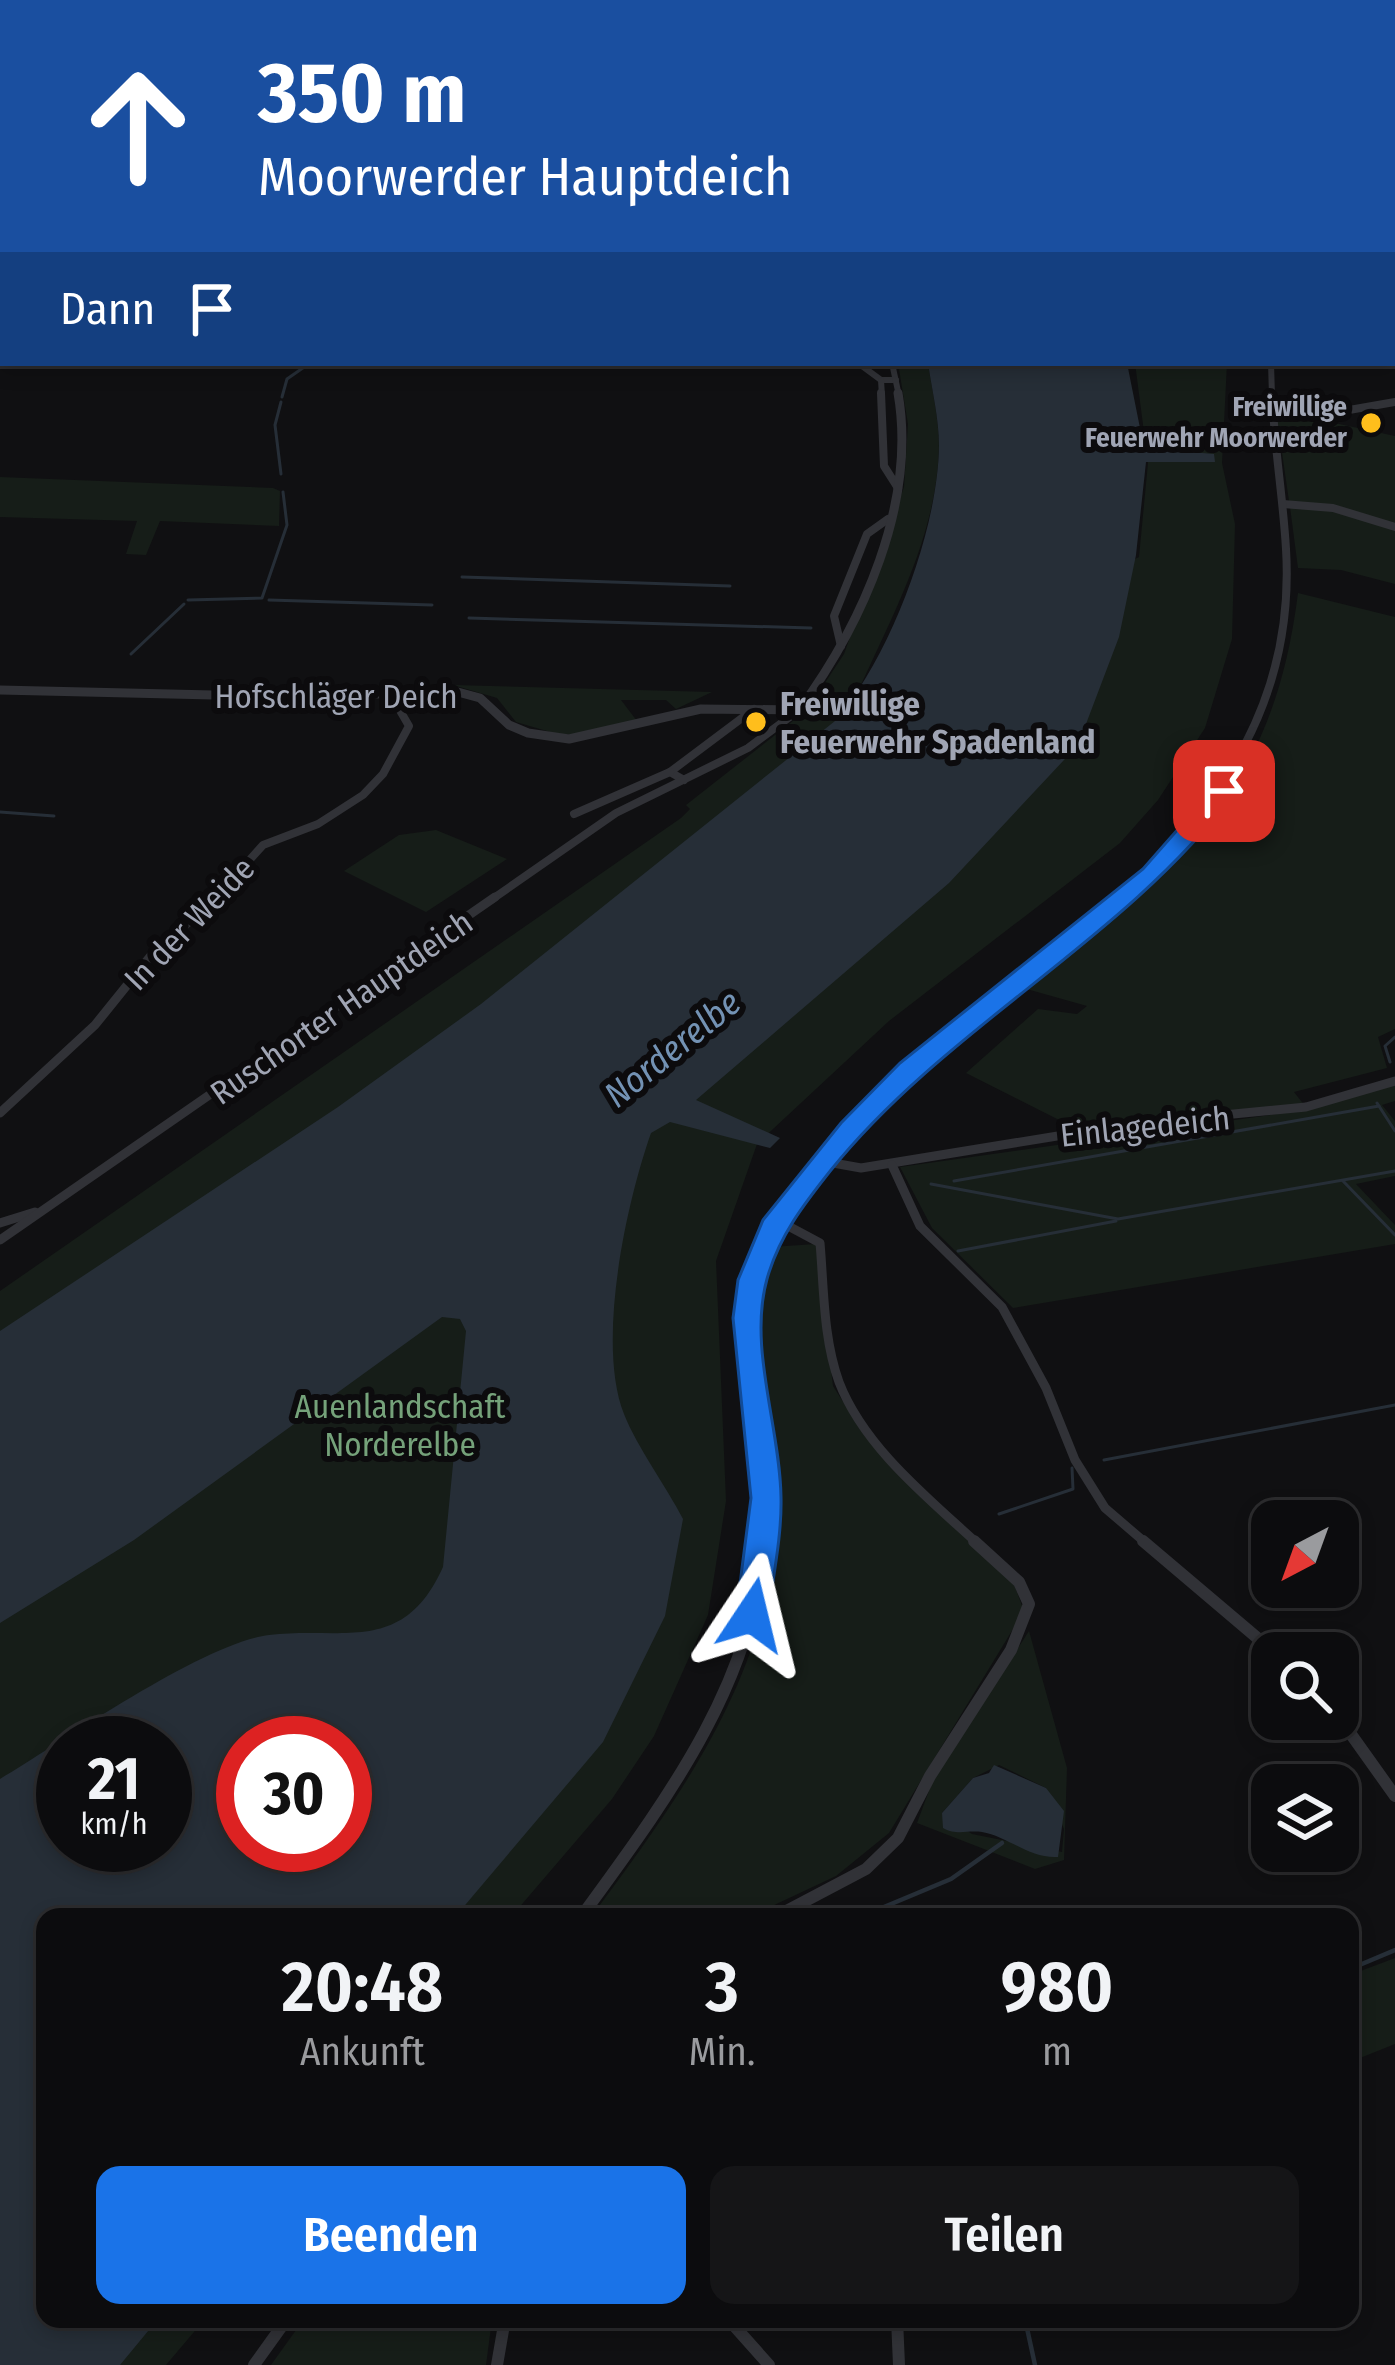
<!DOCTYPE html>
<html lang="de">
<meta charset="utf-8">
<style>
body{margin:0;font-family:"Fira Sans Condensed",sans-serif;background:#151517;color:#f1f3f6;height:100vh;display:flex;flex-direction:column;font-size:45px;white-space:nowrap}
*{box-sizing:border-box;margin:0}
p{font-size:39px;color:#9a9b9e}
.icon{flex:none;width:66px;height:66px;fill:none;stroke:currentColor;stroke-width:2;stroke-linecap:round;stroke-linejoin:round}
.map{position:relative;flex:1;overflow:hidden}
.panel{position:absolute;left:36px;top:1908px;width:1323px;height:420px;display:flex;flex-direction:column;background:#0c0c0e;border-radius:24px;box-shadow:0 6px 18px #0003,0 0 0 3px #2c2c2e}
.panel>*{flex:none}
.top-card{position:absolute;left:0px;top:0px;width:1395px;height:366px;box-shadow:0 6px 18px #0003,0 0 0 3px #2c2c2e;background:#1a4fa0;color:#fff;overflow:hidden}
.needle{width:78px;rotate:221deg}
.buttons{position:absolute;left:1251px;top:1500px;display:grid;gap:24px}
.buttons a{display:grid;place-items:center;width:108px;height:108px;border-radius:24px;background:#0c0c0e;box-shadow:0 6px 18px #0003,0 0 0 3px #2c2c2e;font-size:60px}
.speed{position:absolute;left:36px;top:1716px;display:flex;gap:24px;font-size:60px;font-weight:700;text-align:center}
.speed>*{display:grid;place-content:center;width:156px;height:156px;border-radius:50%;background:#0c0c0e;box-shadow:0 6px 18px #0003,0 0 0 3px #2c2c2e;line-height:1}
.speed small{font-size:30px;font-weight:400}
.speed .limit{border:18px solid #d22;background:#fff;color:#111}
.pin{position:absolute;display:grid;place-items:center;width:102px;height:102px;color:#fff;margin:-51px;border-radius:24px;box-shadow:0 6px 18px #0006}
.me{position:absolute;width:132px;margin:-66px;rotate:10deg;stroke-linejoin:round;filter:drop-shadow(0 0 9px #0008)}
.turn{display:flex;align-items:center;gap:42px;height:252px;padding:0 60px;font-size:54px}
.turn .icon{width:156px;height:156px;stroke-width:2.5}
.turn b{display:block;font-size:84px;line-height:102px}
.then{display:flex;align-items:center;height:114px;padding:0 60px;background:#0003;gap:24px;font-size:45px}
.eta{display:flex;justify-content:space-evenly;align-items:center;height:204px;text-align:center}
.eta b{font-size:72px;font-weight:600;line-height:84px}
.action{display:flex;gap:24px;margin-top:auto;padding:24px 60px}
.action a{flex:1;height:138px;border-radius:24px;background:#1a73e8;color:#fff;font-size:48px;font-weight:600;line-height:138px;text-align:center}
.action a+a{background:#151517;color:#f1f3f6}
.map>svg:first-child{display:block}
</style>
<div class="map">
<svg width="1395" height="2365" viewBox="0 0 1395 2365">
<rect width="100%" height="100%" fill="#101012"/>
<!-- green -->
<g fill="#161d18" fill-rule="evenodd">
<path d="M898 363H928C932 391 939 418 939 447 937 537 891 617 856 696L1139 557 1148 463 1135 363H1227L1222 463 1235 524 1232 639 1205 728 1158 800 1120 843 889 1021 757 1144 716 1261 726 1501 708 1615 654 1736 612 1799 511 1917H45V2319H205L166 2365H0V1291L681 818 690 809 686 805 807 710 844 654 904 487 908 424ZM63 1743H165V1845H63ZM243 1743H345V1845H243Z"/>
<path d="M1277 418 1316 419 1395 436V524L1334 505 1289 501Z"/>
<path d="M0 477 273 488 280 491 279 526 160 521 146 555 126 554 137 521 0 517Z"/>
<path d="M1290 507 1330 510 1395 529V584L1341 570 1298 568Z"/>
<path d="M1298 593 1395 617V1029L1378 1037 1387 1068 1294 1092 1305 1106 1075 1128 966 1073 1038 1009 1077 1014 1087 1006 1016 986C1174 871 1272 801 1298 593Z"/>
<path d="M453 685 712 692 676 709 666 700H621L637 721 590 735 557 734 516 722 497 698Z"/>
<path d="M436 830 507 859 426 912 344 871 399 835Z"/>
<path d="M1395 1083V1101L1382 1105 1395 1121V1176L1356 1184 1395 1225V1244L1013 1308 932 1228 900 1167 1306 1110Z"/>
<path d="M816 1244 833 1386 852 1416 1014 1584 1024 1611 889 1833 836 1876 749 1917H591C680 1797 772 1673 776 1517 778 1430 729 1329 771 1247Z"/>
<path d="M1029 1631 1067 1768 1064 1860 1035 1869 917 1823 933 1780ZM999 1765 1046 1788 1064 1829 1062 1852 972 1834 942 1813 973 1778Z"/>
<path d="M1395 1958V2044L1350 2062V1975Z"/>
<path d="M304 2319H492L486 2365H271Z"/>
</g>
<!-- water -->
<g fill="#262e37" fill-rule="evenodd">
<path d="M928 363H1127L1144 448 1214 454 1215 462H1146L1136 555 1119 637 1078 745 949 883 696 1100 780 1138 770 1148 670 1122 651 1133C626 1204 596 1343 624 1414 637 1447 666 1486 683 1519L665 1616 603 1742 455 1917H45V2319H158L120 2365H0V1779C62 1742 203 1643 269 1635 343 1626 403 1656 443 1567L466 1331 460 1319 442 1317 134 1540 0 1623V1331L338 1107 481 1004 835 721C890 658 938 530 939 446 939 418 932 391 928 363ZM63 1743H165V1845H63ZM243 1743H345V1845H243Z"/>
<path d="M994 1765 1046 1788 1064 1811 1058 1857C1030 1859 1007 1836 982 1832 966 1830 958 1836 943 1828L942 1813 973 1778 989 1773Z"/>
</g>
<g fill="none" stroke-linecap="round" stroke-linejoin="round">
<!-- stream-far1 -->
<g stroke="#262e37" stroke-width="3">
<path d="M360 1 481 2"/>
<path d="M282 397 287 379 310 363"/>
<path d="M281 402 275 425 281 474"/>
<path d="M462 577 730 586"/>
<path d="M188 600 262 598 287 525 283 492"/>
<path d="M269 600 432 605"/>
<path d="M469 618 811 628"/>
<path d="M131 654 184 604"/>
<path d="M0 812 54 816"/>
<path d="M1390 1062 1385 1046 1395 1037"/>
<path d="M1377 1103 1395 1131"/>
<path d="M954 1181 1379 1106"/>
<path d="M1343 1181 1395 1235"/>
<path d="M931 1184 1118 1219 1395 1171"/>
<path d="M958 1251 1116 1221"/>
<path d="M1104 1460 1395 1405"/>
<path d="M999 1514 1073 1489 1072 1468"/>
</g>
<!-- stream -->
<g stroke="#262e37" stroke-width="4.5">
<path d="M860 1917 951 1879 1002 1843"/>
<path d="M1350 1969 1395 1950"/>
<path d="M1025 2319 1035 2365"/>
</g>
<!-- minor-far3 -->
<g stroke="#313237" stroke-width="6">
<path d="M1395 267V277"/>
<path d="M858 363 881 380H896"/>
<path d="M1271 363 1272 396"/>
<path d="M881 380 882 396"/>
</g>
<!-- minor-far2 -->
<g stroke="#313237" stroke-width="8">
<path d="M881 393 884 466 898 488"/>
<path d="M1270 414 1315 416 1395 402"/>
<path d="M1283 504 1333 508 1395 527"/>
<path d="M841 646 834 616 867 534 888 519"/>
<path d="M684 780 670 772 754 709"/>
<path d="M574 814 670 772"/>
<path d="M214 900 263 845 318 824 363 795 383 774 409 726 391 695"/>
<path d="M491 900 616 813 748 748 799 710"/>
<path d="M1117 900C1224 805 1295 697 1286 549 1283 497 1274 445 1272 393"/>
</g>
<!-- minor-far1 -->
<g stroke="#313237" stroke-width="9">
<path d="M0 1113 95 1025 153 953 217 897"/>
<path d="M822 1161 861 1168 1131 1124 1306 1107 1395 1081"/>
<path d="M892 1165 920 1226 1002 1307 1046 1388 1075 1460 1105 1508 1147 1544"/>
<path d="M777 1220 820 1243C824 1288 823 1338 839 1382 864 1447 928 1498 978 1544"/>
<path d="M0 1223 35 1212"/>
<path d="M0 1240 495 897"/>
<path d="M763 1544C765 1516 767 1489 764 1462 759 1407 743 1353 750 1298 768 1146 1011 991 1120 897"/>
</g>
<!-- minor -->
<g stroke="#313237" stroke-width="12">
<path d="M1143 1541 1275 1653"/>
<path d="M1338 1716 1395 1796"/>
<path d="M581 1917C661 1807 756 1683 763 1541"/>
<path d="M775 1917 866 1869 898 1838 930 1776 1011 1650 1029 1604 1019 1582 974 1541"/>
<path d="M728 2319 769 2365"/>
<path d="M897 2319 899 2365"/>
<path d="M254 2365 287 2319"/>
<path d="M497 2365 505 2319"/>
</g>
<!-- tertiary-far1 -->
<g stroke="#313237" stroke-width="6">
<path d="M272 3 277 0"/>
<path d="M1154 3 1159 0"/>
<path d="M892 363 899 396"/>
</g>
<!-- tertiary -->
<path stroke="#313237" stroke-width="9" d="M0 690 297 697 454 691 480 698 509 725 528 733 569 739 701 709 799 710C863 623 917 503 898 393"/>
</g>
<!-- route -->
<path fill="#1a73e8" stroke="#114b97" stroke-width="3" d="M1216 786 1236 791C1124 941 948 1025 831 1170 804 1204 779 1236 767 1279 748 1347 780 1427 781 1497 782 1535 773 1577 768 1615L764 1623H741L736 1615 751 1498 733 1318 738 1280 763 1220 841 1123 900 1063 1143 869Z"/>
<!-- markers -->
<g fill="#ffbe1c" stroke="#0c0b0d" stroke-width="4.5">
<circle cx="1371" cy="423" r="12"/>
<circle cx="756" cy="722" r="12"/>
</g>
<g text-anchor="middle" stroke-width="12" stroke-linejoin="round" paint-order="stroke">
<!-- far-poi labels -->
<g font-size="27" font-weight="bold" fill="#a0a5b4" stroke="#0c0b0d" text-anchor="end">
<text x="1347" y="416">Freiwillige<tspan x="1347" dy="31">Feuerwehr Moorwerder</tspan></text>
</g>
<!-- street labels -->
<g font-size="33" fill="#a0a5b4" stroke="#0c0b0d">
<text x="336" y="708">Hofschläger Deich</text>
<text transform="translate(189 923) rotate(-46)" y="12">In der Weide</text>
<text transform="translate(341 1007) rotate(-35)" y="12">Ruschorter Hauptdeich</text>
<text transform="translate(1145 1126) rotate(-6)" y="12">Einlagedeich</text>
</g>
<!-- poi labels -->
<g font-size="33" font-weight="bold" fill="#a0a5b4" stroke="#0c0b0d" text-anchor="start">
<text x="780" y="715">Freiwillige<tspan x="780" dy="38">Feuerwehr Spadenland</tspan></text>
</g>
<!-- park labels -->
<g font-size="33" fill="#75a27a" stroke="#0c0b0d">
<text x="400" y="1418">Auenlandschaft<tspan x="400" dy="38">Norderelbe</tspan></text>
</g>
<!-- water labels -->
<g font-size="36" font-style="italic" fill="#7392b4" stroke="#0c0b0d">
<text transform="translate(672 1048) rotate(-39)" y="13">Norderelbe</text>
</g>
</g>
</svg>
<div class="buttons">
<a><svg class="needle" viewBox="-14 -14 28 28"><path d="M0-13l5 13h-10z" fill="#e53935"/><path d="M0 13l5-13h-10z" fill="#9a9b9e"/></svg></a>
<a><svg class="icon" aria-label="search" viewBox="0 0 24 24"><circle cx="10" cy="10" r="6"/><path d="M15 15l6 6"/></svg></a>
<a><svg class="icon" aria-label="layers" viewBox="0 0 24 24"><path d="M12 4l9 5-9 5-9-5zM3 14l9 5 9-5"/></svg></a>
</div>
<div class="speed"><div>21<small>km/h</small></div><div class="limit">30</div></div>
<div class="pin" style="left:1224px;top:791px;background:#d93025"><svg class="icon" aria-label="arrive" viewBox="0 0 24 24"><path d="M6 21V4h12l-3 4 3 4H6"/></svg></div>
<svg class="me" style="left:752px;top:1615px" viewBox="-20 -20 40 40"><path d="M0-17L14 15 0 8-14 15z" fill="#1a73e8" stroke="#fff" stroke-width="4"/></svg>
<div class="top-card">
<div class="turn"><svg class="icon" aria-label="ahead" viewBox="0 0 24 24"><path d="M12 20V5M6 11l6-6 6 6"/></svg><div><b>350 m</b>Moorwerder Hauptdeich</div></div>
<div class="then">Dann<svg class="icon" aria-label="arrive" viewBox="0 0 24 24"><path d="M6 21V4h12l-3 4 3 4H6"/></svg></div>
</div>
<section class="panel">
<div class="eta">
<div><b>20:48</b><p>Ankunft</p></div>
<div><b>3</b><p>Min.</p></div>
<div><b>980</b><p>m</p></div>
</div>
<div class="action"><a>Beenden</a><a>Teilen</a></div>
</section>
</div>
